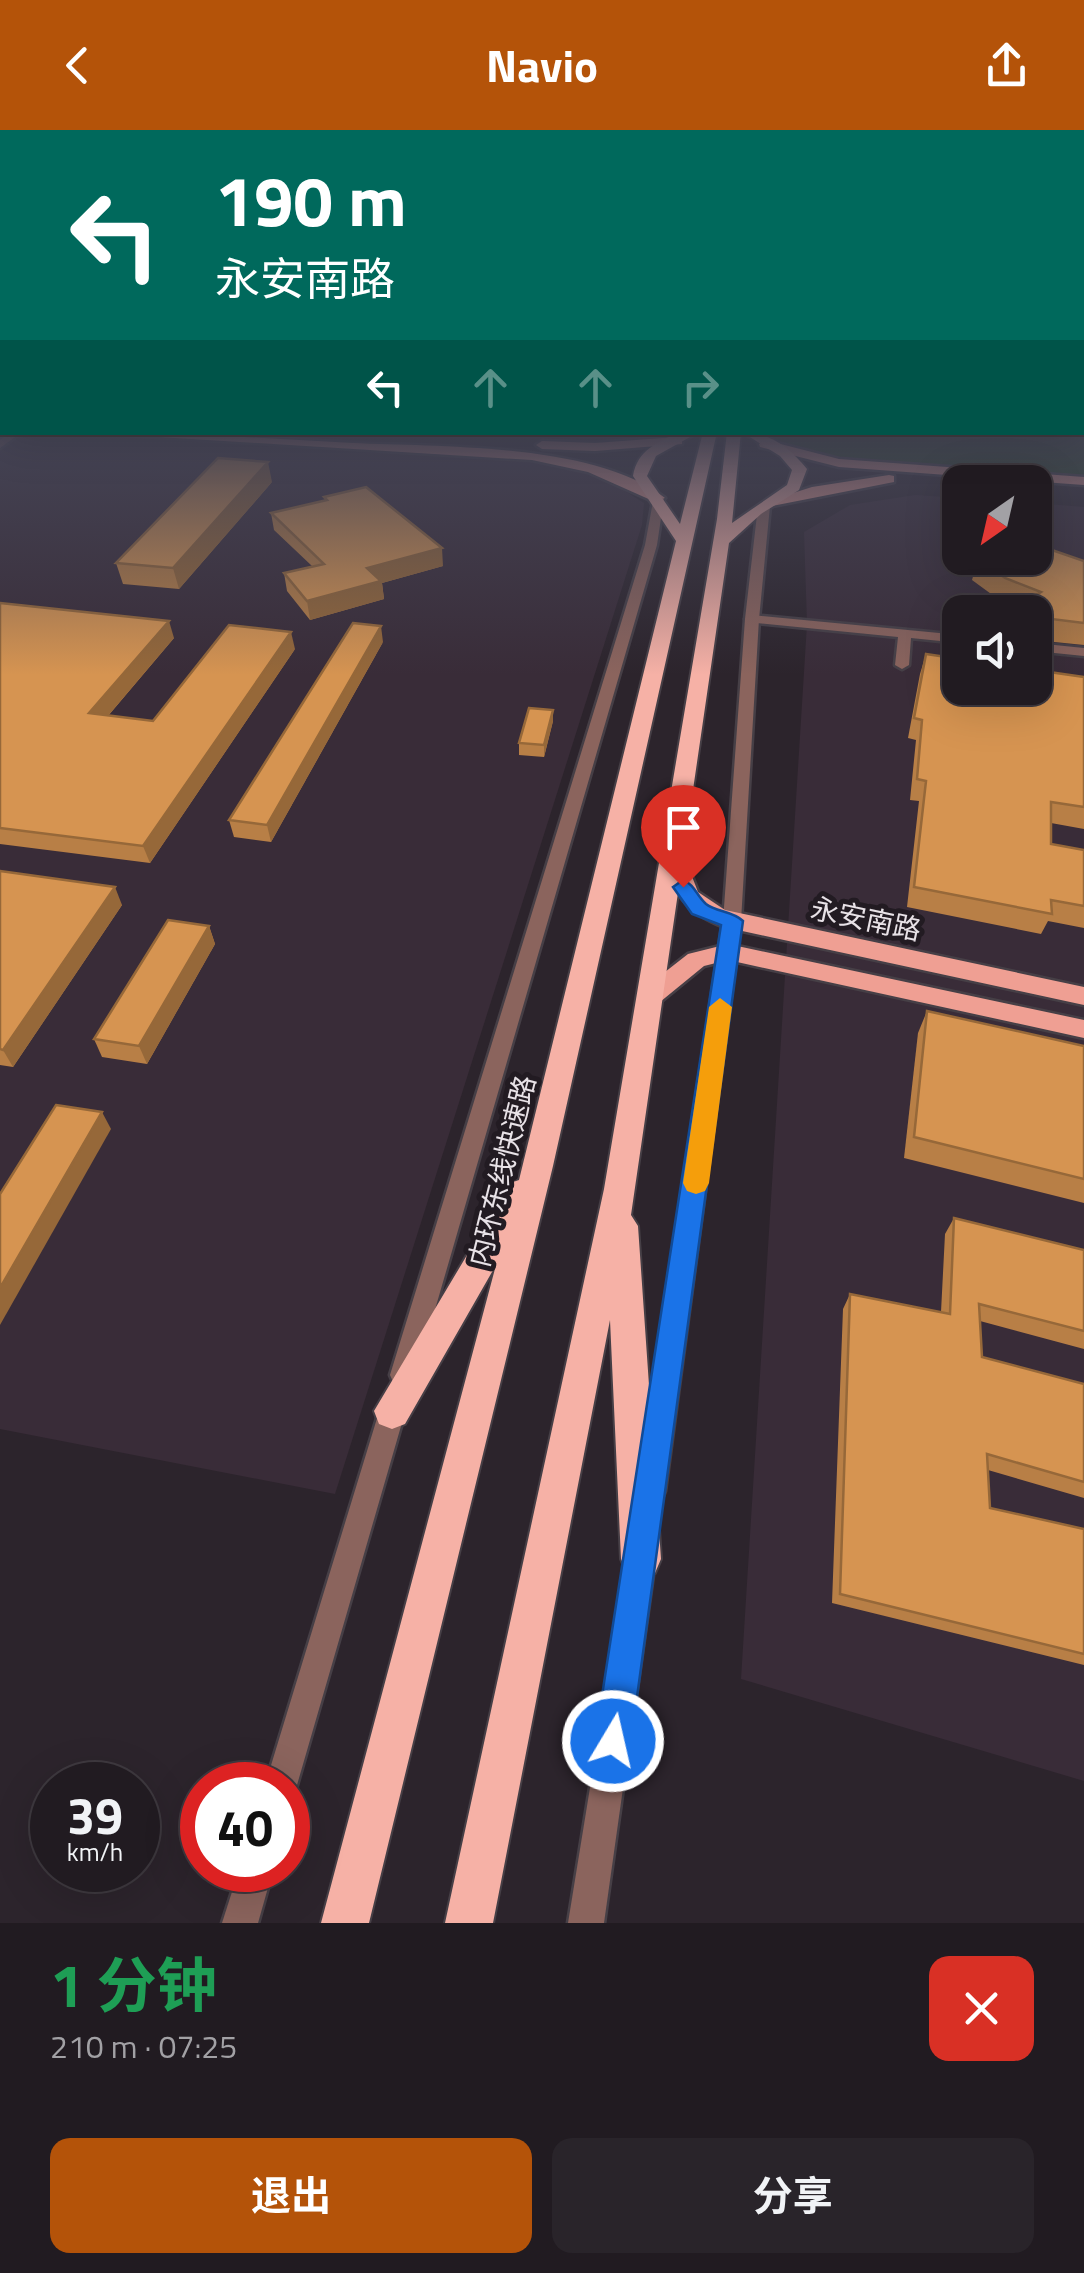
<!DOCTYPE html>
<html lang="zh">
<meta charset="utf-8">
<style>
body{margin:0;font-family:"Titillium Web","Noto Sans SC",sans-serif;background:#29242a;color:#f1f3f6;height:100vh;display:flex;flex-direction:column;font-size:38px;white-space:nowrap}
*{box-sizing:border-box;margin:0}
p{font-size:32px;color:#a2a1a5}
.icon{flex:none;width:55px;height:55px;fill:none;stroke:currentColor;stroke-width:2;stroke-linecap:round;stroke-linejoin:round}
.map{position:relative;height:1793px;overflow:hidden}
.details{display:flex;flex-direction:column;background:#211b21;flex:1}
.details>*{flex:none}
.hud{position:absolute;left:0px;top:0px;width:1085px;height:305px;box-shadow:0 10px 40px #0002,0 0 0 2px #3e393f;background:#00695c;color:#fff;overflow:hidden}
.needle{width:65px;rotate:214deg}
.buttons{position:absolute;left:942px;top:335px;display:grid;gap:20px}
.buttons a{display:grid;place-items:center;width:110px;height:110px;border-radius:20px;background:#211b21;box-shadow:0 10px 40px #0002,0 0 0 2px #3e393f;font-size:50px}
.speed{position:absolute;left:30px;top:1632px;display:flex;gap:20px;font-size:50px;font-weight:700;text-align:center}
.speed>*{display:grid;place-content:center;width:130px;height:130px;border-radius:50%;background:#211b21;box-shadow:0 10px 40px #0002,0 0 0 2px #3e393f;line-height:1}
.speed small{font-size:25px;font-weight:400}
.speed .limit{border:15px solid #d22;background:#fff;color:#111}
.pin{position:absolute;display:grid;place-items:center;width:85px;height:85px;color:#fff;margin:-102px -42px;border-radius:50% 50% 50% 0;rotate:-45deg;box-shadow:0 0 10px #0007}
.pin .icon{rotate:45deg}
.me{position:absolute;width:110px;margin:-55px;rotate:9deg;stroke-linejoin:round;filter:drop-shadow(0 0 8px #0008)}
.turn{display:flex;align-items:center;gap:35px;height:210px;padding:0 50px;font-size:45px}
.turn .icon{width:130px;height:130px;stroke-width:2.5}
.turn b{display:block;font-size:70px;line-height:85px}
.lanes{display:flex;align-items:center;height:95px;padding:0 50px;background:#0003;justify-content:center;gap:50px;direction:ltr}
.lanes .off{opacity:.35}
.round{display:grid;place-items:center;flex:none;width:105px;height:105px;border-radius:20px;background:#29242a}
.head{display:flex;align-items:center;justify-content:space-between;height:170px;padding:0 50px}
h1{font-size:60px;font-weight:700;line-height:75px;color:#1e9e55}
.cta{display:flex;gap:20px;margin-top:auto;padding:20px 50px}
.cta a{flex:1;height:115px;border-radius:20px;background:#b45309;color:#fff;font-size:40px;font-weight:700;line-height:115px;text-align:center}
.cta a+a{background:#29242a;color:#f1f3f6}
header{display:flex;justify-content:space-between;align-items:center;height:130px;padding:0 50px;background:#b45309;color:#fff;font-size:45px;font-weight:700}
.map>svg:first-child{display:block}
</style>
<header><svg class="icon" aria-label="back" viewBox="0 0 24 24"><path d="M15 5l-7 7 7 7"/></svg>Navio<svg class="icon" aria-label="share" viewBox="0 0 24 24"><path d="M12 15V3M7 8l5-5 5 5M5 13v7h14v-7"/></svg></header>
<div class="map">
<svg width="1084" height="1793" viewBox="0 0 1084 1793">
<rect width="100%" height="100%" fill="#2c242c"/>
<!-- built -->
<g fill="#392c38" fill-rule="evenodd">
<path d="M59 302 566 334 606 349 644 373 642 395 335 1364 0 1299V320L20 303Z"/>
<path d="M915 365 960 368V428H1035V373L1084 377V1651L741 1549 807 494 804 402 850 375ZM960 482H1035V558H960Z"/>
</g>
<!-- green -->
<path fill="#1e4619" d="M1084 294V351C1003 345 811 346 749 303L1082 302Z"/>
<g fill="none" stroke-linecap="round" stroke-linejoin="round">
<!-- minor casing -->
<g stroke="#463f46" stroke-width="5">
<g id="minor">
<path d="M752 485 960 505V513L911 508 909 535 902 539 895 535 898 507 747 492 745 489Z"/>
<path d="M1035 513 1084 518V526L1035 521Z"/>
</g>
</g>
<!-- tertiary casing -->
<g stroke="#463f46" stroke-width="5">
<g id="tertiary">
<path d="M10 302H22L0 318V310Z"/>
<path d="M654 366 664 368 657 415 416 1245 412 1254 403 1258 394 1254 390 1245 645 415Z"/>
<path d="M764 373 770 376 759 489 741 791 665 1361 661 1371 651 1375 641 1371 637 1361 723 791 745 489 758 376Z"/>
<path d="M395 1259 404 1263 408 1272 297 1655 293 1667 288 1669V1655H265L382 1272 386 1263Z"/>
<path d="M642 1410 652 1414 656 1424 604 1793H568L628 1424 632 1414Z"/>
<path d="M239 1740H273L258 1793H222Z"/>
</g>
</g>
<!-- primary casing -->
<g stroke="#463f46" stroke-width="5">
<g id="primary">
<path d="M0 296 2 302 6 303 0 304Z"/>
<path d="M78 302C170 302 261 308 353 313 440 317 596 313 665 368L653 371 588 342 532 330Z"/>
<path d="M677 307 682 308V314L595 321 542 319 536 315 542 311 595 313Z"/>
<path d="M765 310 839 329 1084 347V355L839 337 760 317 759 314Z"/>
<path d="M889 345 894 346V352L772 376 765 372 812 357Z"/>
<path d="M672 716 683 723 698 762 725 780 1084 857V875L724 797C685 782 673 762 661 723Z"/>
<path d="M728 814 1084 890V908L728 830 704 836 660 872H642L639 866 642 860 688 824Z"/>
</g>
</g>
<!-- trunk casing -->
<g stroke="#463f46" stroke-width="4">
<g id="trunk">
<path d="M680 302H699L656 326 647 346 680 394 703 302H717L553 1036 369 1793H321L496 1135 405 1294 392 1299 379 1294 374 1281 510 1053 519 1050 676 411 633 346C637 320 658 312 680 302Z"/>
<path d="M727 302H741L732 393 787 355 792 340 780 326 742 302C770 302 790 318 807 339L799 360 761 384 729 413 631 1085 638 1096 661 1429 655 1443 641 1449 627 1443 621 1429 610 1190 493 1793H445L604 1059 717 389Z"/>
</g>
</g>
<!-- minor -->
<use href="#minor" fill="#8b645d" fill-rule="evenodd"/>
<!-- tertiary -->
<use href="#tertiary" fill="#8b645d" fill-rule="evenodd"/>
<!-- primary -->
<use href="#primary" fill="#ef9f93" fill-rule="evenodd"/>
<!-- trunk -->
<use href="#trunk" fill="#f6b1a6" fill-rule="evenodd"/>
</g>
<!-- wall -->
<g fill="#b87f46">
<path d="M272 352 179 459 123 454 116 433Z"/>
<path d="M324 367 443 436 382 453 384 469 310 490 287 461 284 443 312 436 274 400 271 383 325 370Z"/>
<path d="M978 429 1084 431V515L1035 510V482L998 469 972 450Z"/>
<path d="M0 473 174 508 108 586 153 591 295 519 150 733 0 714Z"/>
<path d="M383 512 271 712 234 707 229 690Z"/>
<path d="M926 524 1084 547V699L1051 693V714L1084 720V798L1048 791 1041 804 907 777 919 671 910 670 916 610 908 608 920 544Z"/>
<path d="M553 580V591L544 627 519 625V613Z"/>
<path d="M0 741 122 775 13 937 0 935Z"/>
<path d="M209 796 215 814 147 934 102 927 94 909Z"/>
<path d="M927 881 1084 916V1073L904 1028 918 903Z"/>
<path d="M954 1088 1084 1120V1219L980 1191 982 1227 1084 1254V1368L988 1340 990 1378 1084 1399V1535L832 1473 843 1179 850 1164 941 1182 945 1104Z"/>
</g>
<!-- shaded-wall -->
<g fill="#966839">
<path d="M268 332 272 352 179 459 173 438Z"/>
<path d="M442 418 443 436 382 453 384 469 310 490 307 471 367 438Z"/>
<path d="M169 491 174 508 95 601 89 583Z"/>
<path d="M381 496 383 512 271 712 267 695Z"/>
<path d="M291 502 295 519 150 733 143 716Z"/>
<path d="M553 580V591L544 627V615Z"/>
<path d="M115 757 122 775 13 937 3 920Z"/>
<path d="M209 796 215 814 147 934 139 916Z"/>
<path d="M102 982 111 999 0 1195V1158Z"/>
</g>
<!-- building -->
<g fill="#d69451" stroke="#966839" stroke-width="2.5">
<path d="M218 328 268 332 173 438 116 433Z"/>
<path d="M366 357 442 418 367 438 381 451 307 471 284 443 324 434 271 383 327 370 324 367Z"/>
<path d="M1035 417 1049 419 1084 431V493L1035 487V482H1010L1041 462 1005 448 978 429 1035 428Z"/>
<path d="M0 473 169 491 89 583 153 591 229 495 291 502 143 716 0 698Z"/>
<path d="M353 493 381 496 267 695 229 690Z"/>
<path d="M926 524 960 529V558H1035V540L1084 547V677L1051 672V714L1084 720V776L1051 770 1052 784 914 757 926 651 917 649 922 590 914 588Z"/>
<path d="M529 578 553 580 544 615 519 613Z"/>
<path d="M0 741 115 757 3 920 0 919Z"/>
<path d="M168 790 209 796 139 916 94 909Z"/>
<path d="M927 881 1084 916V1049L914 1007Z"/>
<path d="M56 975 102 982 0 1158V1064Z"/>
<path d="M954 1088 1084 1120V1201L979 1174 982 1227 1084 1254V1352L987 1324 990 1378 1084 1399V1524L840 1464 850 1164 950 1184Z"/>
</g>
<!-- sky -->
<linearGradient id="sky" x2="0" y2="1"><stop stop-color="#181418"/><stop offset="0.54" stop-color="#454556"/><stop offset="1" stop-color="#454556" stop-opacity="0"/></linearGradient>
<rect width="1084" height="545" fill="url(#sky)"/>
<!-- route -->
<path fill="#1a73e8" stroke="#114b97" stroke-width="2.5" d="M683 750C695 755 696 765 706 774 716 782 733 781 743 791L631 1611 626 1624 613 1629 600 1624 595 1611 721 795 692 784 673 757Z"/>
<!-- slow -->
<path fill="#f59e0b" d="M720 868 732 877 709 1053 705 1061 696 1064 687 1061 683 1053 709 877Z"/>
<g text-anchor="middle" stroke-width="10" stroke-linejoin="round" paint-order="stroke">
<!-- street labels -->
<g font-size="28" fill="#e8e2e7" stroke="#221b22">
<text transform="translate(866 789) rotate(12)" y="10">永安南路</text>
<text transform="translate(502 1041) rotate(-76)" y="10">内环东线快速路</text>
</g>
</g>
</svg>
<div class="buttons">
<a><svg class="needle" viewBox="-14 -14 28 28"><path d="M0-13l5 13h-10z" fill="#e53935"/><path d="M0 13l5-13h-10z" fill="#a2a1a5"/></svg></a>
<a><svg class="icon" aria-label="sound" viewBox="0 0 24 24"><path d="M4 9h4l5-4v14l-5-4H4zM17 9q2 3 0 6"/></svg></a>
</div>
<div class="speed"><div>39<small>km/h</small></div><div class="limit">40</div></div>
<div class="pin" style="left:683px;top:757px;background:#d93025"><svg class="icon" aria-label="arrive" viewBox="0 0 24 24"><path d="M6 21V4h12l-3 4 3 4H6"/></svg></div>
<svg class="me" style="left:613px;top:1611px" viewBox="-20 -20 40 40"><circle r="17" fill="#1a73e8" stroke="#fff" stroke-width="3"/><path d="M0-11L8 9 0 5-8 9z" fill="#fff"/></svg>
<div class="hud">
<div class="turn"><svg class="icon" aria-label="left" viewBox="0 0 24 24"><path d="M17 20v-9H6M10 6l-5 5 5 5"/></svg><div><b>190 m</b>永安南路</div></div>
<div class="lanes"><svg class="icon" aria-label="left" viewBox="0 0 24 24"><path d="M17 20v-9H6M10 6l-5 5 5 5"/></svg><svg class="icon off" aria-label="ahead" viewBox="0 0 24 24"><path d="M12 20V5M6 11l6-6 6 6"/></svg><svg class="icon off" aria-label="ahead" viewBox="0 0 24 24"><path d="M12 20V5M6 11l6-6 6 6"/></svg><svg class="icon off" aria-label="right" viewBox="0 0 24 24"><path d="M7 20v-9h11M14 6l5 5-5 5"/></svg></div>
</div>
</div>
<section class="details">
<div class="head"><div><h1>1 分钟</h1><p>210 m · 07:25</p></div><a class="round" style="background:#d93025;color:#fff"><svg class="icon" aria-label="close" viewBox="0 0 24 24"><path d="M6 6l12 12M18 6L6 18"/></svg></a></div>
<div class="cta"><a>退出</a><a>分享</a></div>
</section>
